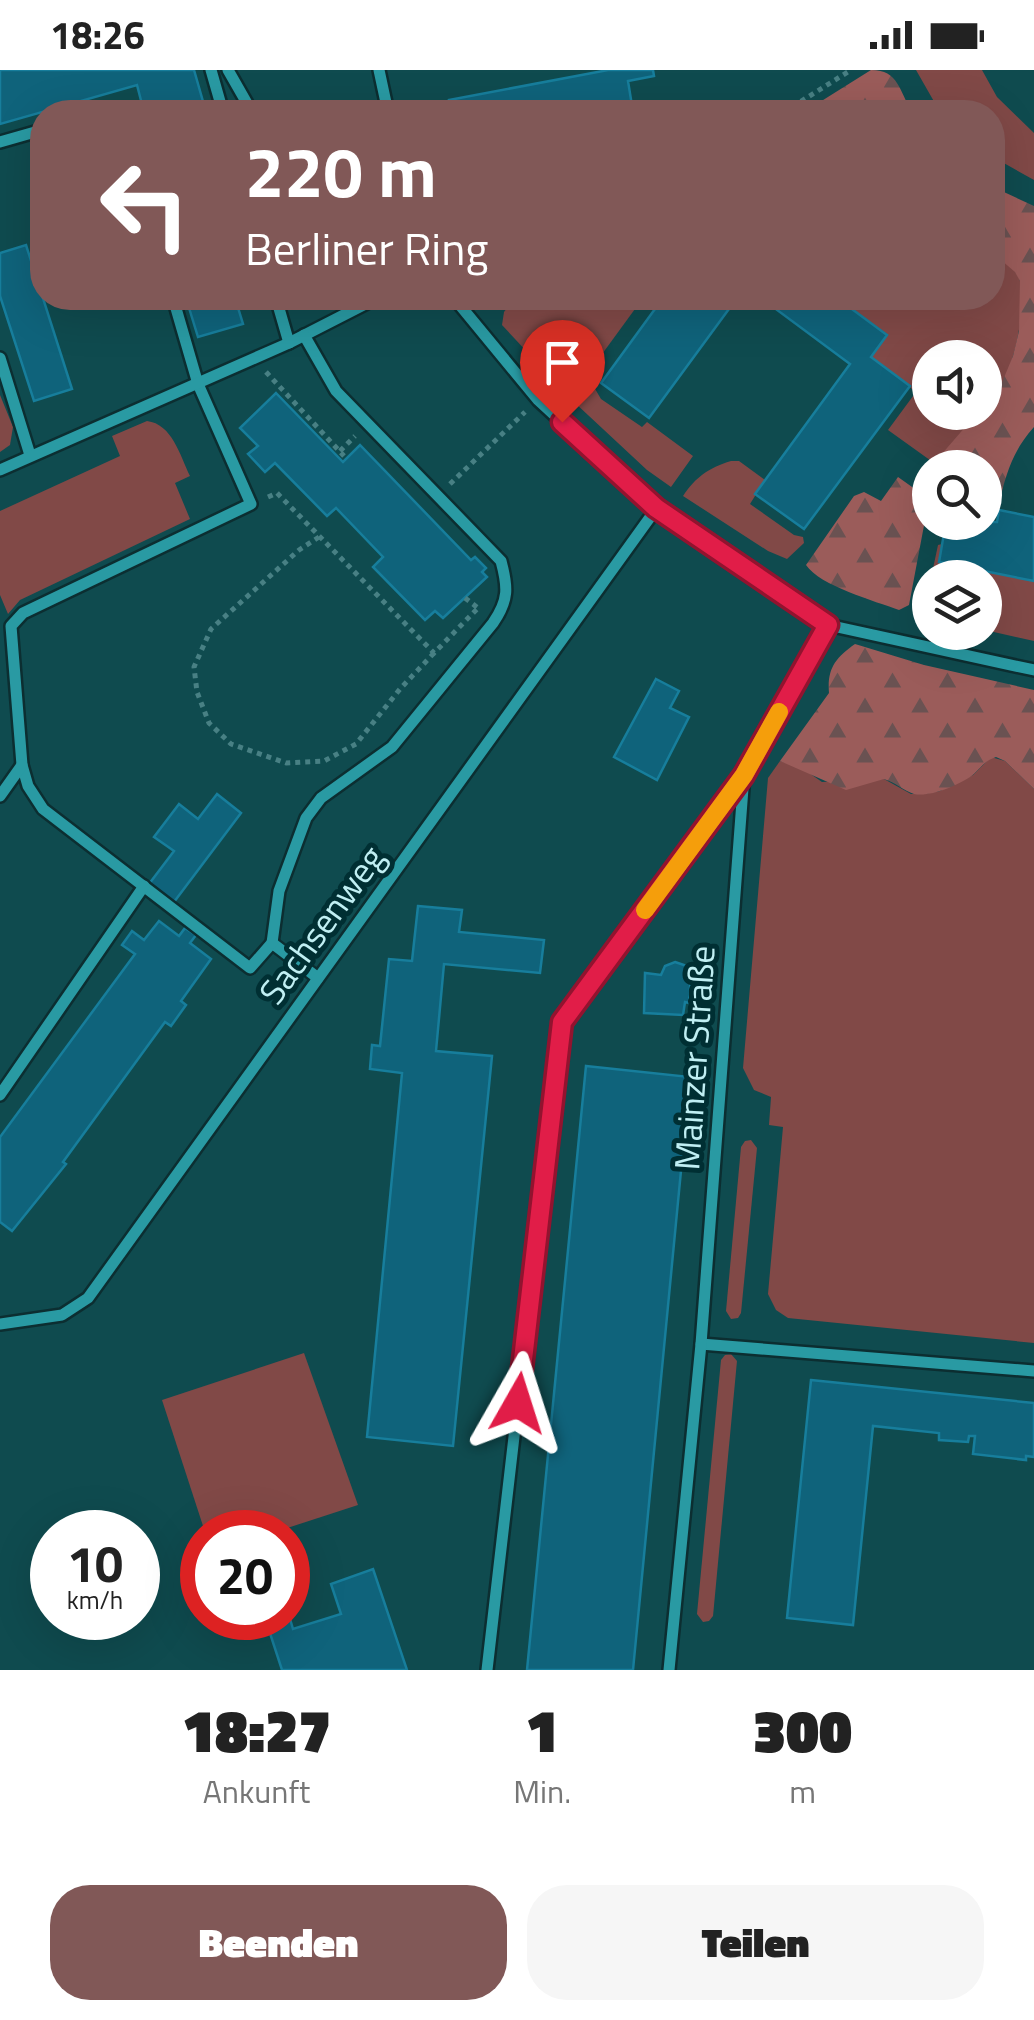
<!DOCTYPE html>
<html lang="de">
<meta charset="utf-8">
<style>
body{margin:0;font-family:"Titillium Web",sans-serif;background:#f6f6f6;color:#222;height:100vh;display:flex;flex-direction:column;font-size:38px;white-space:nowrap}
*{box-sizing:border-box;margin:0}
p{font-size:32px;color:#767676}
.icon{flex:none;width:55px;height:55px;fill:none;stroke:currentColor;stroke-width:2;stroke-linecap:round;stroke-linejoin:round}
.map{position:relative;height:1600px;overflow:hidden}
.sheet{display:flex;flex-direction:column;background:#fff;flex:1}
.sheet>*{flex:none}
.top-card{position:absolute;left:30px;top:30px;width:975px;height:210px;border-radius:40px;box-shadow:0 10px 40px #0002;background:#815857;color:#fff;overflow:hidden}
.controls{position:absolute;left:912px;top:270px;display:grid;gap:20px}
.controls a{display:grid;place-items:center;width:90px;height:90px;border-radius:50%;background:#fff;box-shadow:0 10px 40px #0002;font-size:50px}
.speed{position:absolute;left:30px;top:1440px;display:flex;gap:20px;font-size:50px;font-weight:700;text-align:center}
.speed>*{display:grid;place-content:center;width:130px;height:130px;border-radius:50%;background:#fff;box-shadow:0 10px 40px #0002;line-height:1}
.speed small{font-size:25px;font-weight:400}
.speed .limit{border:15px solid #d22;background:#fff;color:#111}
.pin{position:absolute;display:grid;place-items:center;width:85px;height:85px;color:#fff;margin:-102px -42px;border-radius:50% 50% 50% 0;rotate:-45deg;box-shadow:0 0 10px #0007}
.pin .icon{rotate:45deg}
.me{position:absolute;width:110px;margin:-55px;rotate:6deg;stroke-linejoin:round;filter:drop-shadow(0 0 8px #0008)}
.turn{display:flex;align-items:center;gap:35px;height:210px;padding:0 50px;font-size:45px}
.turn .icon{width:130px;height:130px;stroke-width:2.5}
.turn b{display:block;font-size:70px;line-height:85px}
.eta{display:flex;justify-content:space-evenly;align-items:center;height:170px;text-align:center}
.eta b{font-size:60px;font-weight:800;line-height:70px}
.action{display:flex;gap:20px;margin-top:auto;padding:20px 50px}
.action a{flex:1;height:115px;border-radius:40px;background:#815857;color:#fff;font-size:40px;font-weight:800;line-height:115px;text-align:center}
.action a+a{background:#f6f6f6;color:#222}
.status{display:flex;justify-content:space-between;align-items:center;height:70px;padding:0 50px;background:#fff;direction:ltr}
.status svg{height:28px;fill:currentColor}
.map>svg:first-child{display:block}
</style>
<div class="status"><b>18:26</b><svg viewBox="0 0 49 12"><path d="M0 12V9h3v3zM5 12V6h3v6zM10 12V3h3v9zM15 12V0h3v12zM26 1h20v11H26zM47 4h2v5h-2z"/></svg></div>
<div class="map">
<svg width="1034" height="1600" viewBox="0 0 1034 1600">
<defs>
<pattern id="forest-firs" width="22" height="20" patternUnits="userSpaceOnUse" patternTransform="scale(2.5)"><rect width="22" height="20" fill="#9b5c5a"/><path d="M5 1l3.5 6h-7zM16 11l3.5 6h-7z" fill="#6a5252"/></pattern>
</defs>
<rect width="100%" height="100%" fill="#0f4b4f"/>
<!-- green -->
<g fill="#814947">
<path d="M916 0H982L997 27 1034 63V110L993 87 992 42H940Z"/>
<path d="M993 183C1002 189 1017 199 1020 211 1027 246 1011 315 985 340V288H930V342L982 343 934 393 888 360 916 322 871 287 887 264 837 228H992Z"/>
<path d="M515 228H643L570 328 502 255 504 242Z"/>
<path d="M591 312 601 329 642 357 647 352 693 386 671 417 647 400 574 332Z"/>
<path d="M0 325 13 357 10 375 0 382Z"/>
<path d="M147 351C172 354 180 385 190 406L175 413 190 449 20 530 8 544 0 525V441L120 386 112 366Z"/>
<path d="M731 391H739L765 410 750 434 794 465 803 467 804 473 787 489 768 481 683 426C696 407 708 398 731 391Z"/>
<path d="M942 474 939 493 1034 511V571L985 560V508H931L938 475Z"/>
<path d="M991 687 1005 691 1034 719V1273L788 1248 776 1240 768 1224 783 1057 769 1055 771 1027 754 1020 743 998 768 708 780 691 802 698 822 712 884 709 911 724H924L940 721 973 705Z"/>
<path d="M751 1070 757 1078 741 1243 738 1248 731 1249 726 1241 741 1077 745 1071Z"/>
<path d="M304 1283 358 1435 275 1462H205L162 1330Z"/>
<path d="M731 1284 737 1291 713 1546 709 1551 703 1552 697 1544 721 1290 725 1285Z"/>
</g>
<!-- forest -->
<g fill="url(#forest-firs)">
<path d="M871 0C899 0 899 21 912 42H804Z"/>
<path d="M993 117 1034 136V357C1013 380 1006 404 999 433L985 430V398L940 397 934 393 967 355 985 342 996 327 1013 286 1019 261 1020 211 1015 202 993 183Z"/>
<path d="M898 407 929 429 909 535 899 540C875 531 820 516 806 495L854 426 864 422 881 431Z"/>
<path d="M855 574 924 595 1034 620V719L1005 691 996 687C983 691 980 700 970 707 956 716 931 727 914 724 904 721 895 712 884 709L846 720 780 691 829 623C827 599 835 588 855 574Z"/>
</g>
<!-- building -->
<g fill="#0f637b" stroke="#177e9c" stroke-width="2.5">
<path d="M0 0H194L206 42H144L137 15 0 54Z"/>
<path d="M608 0H653L654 6 628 11 633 42H451L449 30Z"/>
<path d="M26 175 72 319 34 331 0 226V183Z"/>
<path d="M186 228H235L243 254 198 267Z"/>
<path d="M663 228H737L649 348 601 313Z"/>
<path d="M761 228H837L887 265 871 287 910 316 804 459 755 424 850 294Z"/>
<path d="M276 323 343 392 360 375 471 490 475 487 486 498 482 502 487 507 443 548 435 541 425 550 373 497 383 487 336 438 327 446 275 393 265 402 248 384 258 376 240 358Z"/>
<path d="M999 440 1034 447V511L939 492 946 452H997Z"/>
<path d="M656 609 679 621 670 638 689 647 657 710 614 687Z"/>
<path d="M217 724 241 743 174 832 149 814 174 781 154 767 179 734 198 749Z"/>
<path d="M418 836 462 840 459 862 544 870 540 903 444 894 436 981 492 986 453 1376 367 1367 402 1003 370 999 372 975 380 976 389 889 412 891Z"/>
<path d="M159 851 179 866 185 858 196 865 190 873 211 889 181 931 186 935 171 956 165 952 63 1092 66 1094 12 1161 0 1152V1067L135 884 122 875 132 861 144 870Z"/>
<path d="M675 892 687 896 691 904 689 933 685 932 683 945 644 943 645 903 661 905 665 896Z"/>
<path d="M586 996 690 1007 633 1600H527Z"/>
<path d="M811 1310 1034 1333V1387L1026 1386V1390L973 1384 975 1366H969L968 1372 939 1370V1363L873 1356 853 1555 787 1548Z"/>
<path d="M373 1499 407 1600H282L265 1548H288V1542L293 1559 341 1544 331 1514Z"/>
</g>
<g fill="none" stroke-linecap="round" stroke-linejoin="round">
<!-- service casing -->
<g stroke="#0c2e31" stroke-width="16">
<g id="service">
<path d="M211 0 223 42"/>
<path d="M228 0 252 42"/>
<path d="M379 0 388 42"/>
<path d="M103 42 118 38 119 42"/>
<path d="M0 72 42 60"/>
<path d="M173 228 198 314 251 434 23 543 11 556 22 695 28 716 43 739 250 898 272 873 318 908"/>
<path d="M276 228 289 273"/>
<path d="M454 228 538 330 656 439 828 555 1034 600"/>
<path d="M0 288 30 385"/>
<path d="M0 400 289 273 377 228"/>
<path d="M0 726 22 695"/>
<path d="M272 873 279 821 306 748 321 728 392 677 493 553C509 530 508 517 501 491L336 321 304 265"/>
<path d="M0 1025 144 816"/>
<path d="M0 1254 62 1245 88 1228 656 439"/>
<path d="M701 1274 1034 1301"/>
<path d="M487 1600 562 952 742 708"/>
<path d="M669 1600 701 1274 744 705 828 555"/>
</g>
</g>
<!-- path -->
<g stroke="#488084" stroke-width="5" stroke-dasharray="5 5" stroke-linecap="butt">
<path d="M784 42 851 0"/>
<path d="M483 238 496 228"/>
<path d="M266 302 344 386"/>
<path d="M340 381 355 366"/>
<path d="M450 414 525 342"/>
<path d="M268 427 277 423 434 583 478 538"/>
<path d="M319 467 299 480 211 559 194 597 197 622 209 653 231 674 286 693 324 691 356 674 400 619 434 583"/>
<path d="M465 528 478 538"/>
</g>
<!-- service -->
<use href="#service" stroke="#299aa3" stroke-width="11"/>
</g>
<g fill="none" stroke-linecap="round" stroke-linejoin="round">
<!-- route casing -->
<g stroke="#92132f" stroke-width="25">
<path id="route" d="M518 1333 562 952 744 705 828 555 656 438 562 352"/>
</g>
<!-- route -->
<use href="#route" stroke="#e11d48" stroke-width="18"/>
<!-- slow -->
<path stroke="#f59e0b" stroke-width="18" d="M645 840 744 705 779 642"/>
</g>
<g text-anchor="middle" stroke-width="10" stroke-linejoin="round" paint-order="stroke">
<!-- street labels -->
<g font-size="35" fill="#c0eff3" stroke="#002f33">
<text transform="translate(322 855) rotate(-54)" y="12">Sachsenweg</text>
<text transform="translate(695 988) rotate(-86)" y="12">Mainzer Straße</text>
</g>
</g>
</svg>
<div class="controls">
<a><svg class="icon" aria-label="sound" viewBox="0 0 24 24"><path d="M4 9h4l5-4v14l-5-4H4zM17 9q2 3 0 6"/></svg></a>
<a><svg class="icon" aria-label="search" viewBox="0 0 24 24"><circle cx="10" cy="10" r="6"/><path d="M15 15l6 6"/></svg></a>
<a><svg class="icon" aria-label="layers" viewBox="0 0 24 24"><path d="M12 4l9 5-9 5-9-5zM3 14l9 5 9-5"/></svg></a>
</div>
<div class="speed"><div>10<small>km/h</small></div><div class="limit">20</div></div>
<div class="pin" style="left:562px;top:352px;background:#d93025"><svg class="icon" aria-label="arrive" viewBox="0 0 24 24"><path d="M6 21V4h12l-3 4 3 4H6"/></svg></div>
<svg class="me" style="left:518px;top:1333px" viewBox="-20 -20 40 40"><path d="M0-17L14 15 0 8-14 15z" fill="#e11d48" stroke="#fff" stroke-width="4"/></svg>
<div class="top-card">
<div class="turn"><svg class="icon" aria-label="left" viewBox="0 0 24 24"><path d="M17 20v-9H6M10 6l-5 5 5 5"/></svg><div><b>220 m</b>Berliner Ring</div></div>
</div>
</div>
<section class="sheet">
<div class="eta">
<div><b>18:27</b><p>Ankunft</p></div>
<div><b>1</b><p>Min.</p></div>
<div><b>300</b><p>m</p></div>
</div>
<div class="action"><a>Beenden</a><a>Teilen</a></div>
</section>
